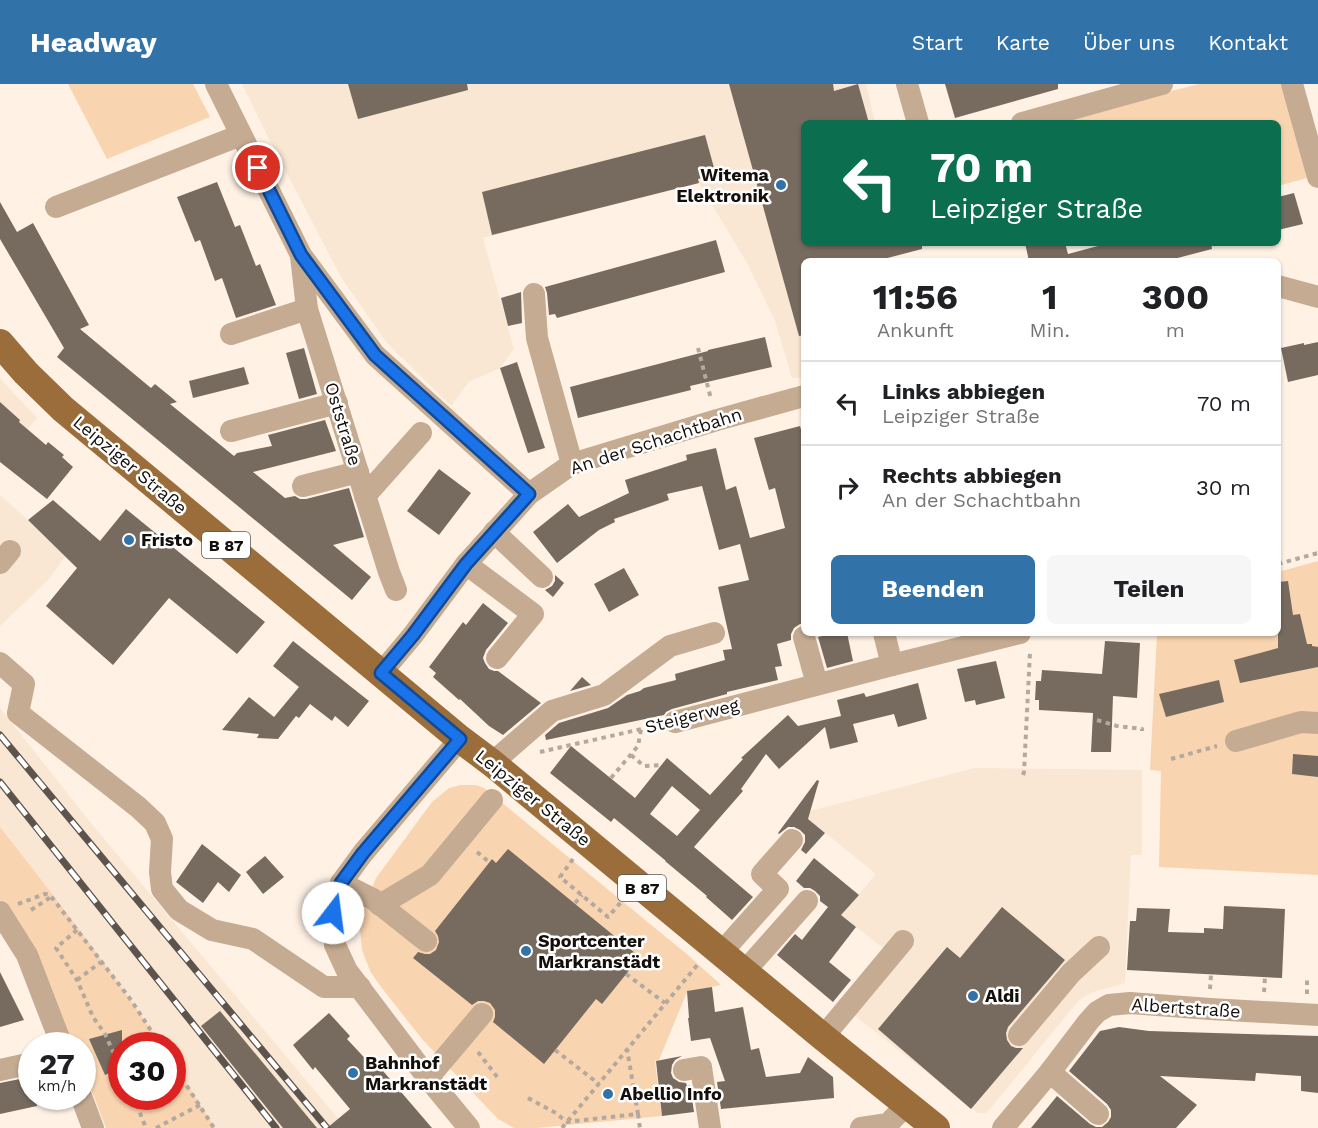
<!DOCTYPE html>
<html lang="de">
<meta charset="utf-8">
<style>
body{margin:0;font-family:"Work Sans",sans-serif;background:#f6f6f6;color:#202124;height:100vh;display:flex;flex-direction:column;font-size:22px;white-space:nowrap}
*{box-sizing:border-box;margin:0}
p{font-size:20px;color:#757577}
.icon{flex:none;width:33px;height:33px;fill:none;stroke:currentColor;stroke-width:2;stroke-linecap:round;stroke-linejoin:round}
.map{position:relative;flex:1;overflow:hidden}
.side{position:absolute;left:801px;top:174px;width:480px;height:378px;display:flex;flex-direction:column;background:#fff;border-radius:9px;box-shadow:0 2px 4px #0004}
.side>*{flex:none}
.guide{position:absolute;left:801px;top:36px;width:480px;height:126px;border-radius:9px;box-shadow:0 2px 4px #0004;background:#0b6e4f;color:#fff;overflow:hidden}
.speed{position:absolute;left:18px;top:948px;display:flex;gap:12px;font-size:30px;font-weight:700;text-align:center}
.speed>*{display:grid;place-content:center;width:78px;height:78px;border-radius:50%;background:#fff;box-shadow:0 2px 4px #0004;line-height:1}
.speed small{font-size:15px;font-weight:400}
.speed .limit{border:9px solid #d22;background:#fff;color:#111}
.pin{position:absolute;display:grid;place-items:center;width:51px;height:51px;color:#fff;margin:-26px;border:3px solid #fff;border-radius:50%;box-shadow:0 2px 6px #0007}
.me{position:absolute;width:66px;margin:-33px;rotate:15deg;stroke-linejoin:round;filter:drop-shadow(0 0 4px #0008)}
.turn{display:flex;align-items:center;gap:21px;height:126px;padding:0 30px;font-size:27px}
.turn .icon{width:78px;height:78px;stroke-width:2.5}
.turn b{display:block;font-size:42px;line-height:51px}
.eta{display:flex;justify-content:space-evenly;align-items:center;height:102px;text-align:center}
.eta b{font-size:36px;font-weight:700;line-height:42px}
.action{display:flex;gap:12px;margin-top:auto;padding:12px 30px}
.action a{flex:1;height:69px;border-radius:9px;background:#3173a9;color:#fff;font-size:24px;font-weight:700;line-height:69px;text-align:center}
.action a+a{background:#f6f6f6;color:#202124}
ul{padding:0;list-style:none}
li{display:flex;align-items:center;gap:18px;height:84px;padding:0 30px;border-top:2px solid #e0e0e0}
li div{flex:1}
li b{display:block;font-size:22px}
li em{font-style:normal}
header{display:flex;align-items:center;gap:36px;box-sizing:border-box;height:84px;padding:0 30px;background:#3173a9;color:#fff}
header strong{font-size:28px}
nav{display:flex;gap:33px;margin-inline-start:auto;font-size:21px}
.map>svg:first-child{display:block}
</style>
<header>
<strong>Headway</strong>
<nav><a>Start</a><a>Karte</a><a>Über uns</a><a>Kontakt</a></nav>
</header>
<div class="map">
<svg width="1318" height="1044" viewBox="0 0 1318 1044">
<rect width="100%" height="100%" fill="#fff2e5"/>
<!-- built -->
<g fill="#f9e6d3">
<path d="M242 0H866L875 39H804V159H875L880 177H804V294H792L775 237 747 179 699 99 483 154 514 265 500 284 469 298 451 322 386 258 341 193 272 61Z"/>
<path d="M0 294 37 334 0 378Z"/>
<path d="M0 411 28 436 43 451 66 471 48 496 0 542Z"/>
<path d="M0 624 91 739 346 1044H215L173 978 172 962 161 961 131 917 37 790 0 743Z"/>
<path d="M974 684 1142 686V771H1131L1125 899 1093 908 1079 916 990 1025 986 1029H978L849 927 893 872 841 831 876 790 808 735 807 728Z"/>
</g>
<!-- green -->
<g fill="#f9d4b0">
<path d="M68 0H193L210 33 107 75Z"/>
<path d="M1199 0H1283L1307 94 1278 102V39H1045Z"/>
<path d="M1318 477V791L1159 783 1161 687 1150 686 1157 549H1278V488Z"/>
<path d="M461 701H476L484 704 688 871 721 901 687 908 659 976 655 977 662 1032 537 1044H514L498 1035 422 955 381 903 370 887 362 866 360 845 363 826 376 794 432 718 449 704Z"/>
<path d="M0 743C56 814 111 886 161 961L122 962V1012H172L173 978 215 1044H106L83 984 82 962 73 961 34 867 0 816Z"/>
</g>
<!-- building -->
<g fill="#776b60" fill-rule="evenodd">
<path d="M348 0H467L468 6 358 35Z"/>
<path d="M729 0H833L834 7 858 0 869 39H804V159H922V165L876 177H804V251L799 252Z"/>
<path d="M945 0H1058V5L955 34Z"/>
<path d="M705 51 716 91 698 95 699 99 492 151 482 108Z"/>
<path d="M217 98 235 143 240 141 256 182 260 180 276 221 236 234 222 194 215 197 200 156 195 158 177 113Z"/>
<path d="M1294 109 1303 140 1278 146V113Z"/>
<path d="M0 118 17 148 33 139 89 241 80 245 151 304 155 300 177 318 170 320 234 372 237 369 272 362 268 351 325 336 336 367 253 388 285 414 295 412 300 415H306L349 404 364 453 333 461 371 493 352 516 57 273 64 264 0 155Z"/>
<path d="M716 156 725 188 557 234 555 230 549 231 547 209 545 203Z"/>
<path d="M1025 159H1065L1068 170 1109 159H1211L1212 165 1166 177H1029Z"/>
<path d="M521 208 522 239 508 242 501 214Z"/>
<path d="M765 253 772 283 690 302 691 306 578 334 570 303 708 267V266Z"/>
<path d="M1318 258V291L1288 298 1281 264 1304 259V261Z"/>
<path d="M304 264 317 310 299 315 286 269Z"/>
<path d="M517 278 545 364 528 369 500 284Z"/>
<path d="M244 283 249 300 193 314 189 297Z"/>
<path d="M0 318 20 336 19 338 46 361 48 358 64 371 62 373 73 383 47 415 0 378Z"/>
<path d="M800 342 804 355V540H800L794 544 791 550V556L777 560 782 582 775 583 778 596 727 608V610L672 625 666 628 664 631 546 656 545 651 559 639 608 624 627 611 640 607 644 604 676 596 675 590 725 576 723 566 732 565 718 503 749 496 740 460 719 466 702 402 667 410 669 416 614 435 615 438 599 446 557 479 533 448 568 420 579 433 629 409 625 396 687 376 686 371 716 364 726 406 736 402 750 454 785 444 775 404 769 406 754 354Z"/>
<path d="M439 385 471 409 439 451 407 427Z"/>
<path d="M53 416 100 457 126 425 265 538 237 570 169 514 113 581 46 522 77 484 28 436Z"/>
<path d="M624 484 639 511 609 528 594 500Z"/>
<path d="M555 491 564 499 553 513 545 506 552 502 555 497Z"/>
<path d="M1288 497 1293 531 1300 530 1307 560H1312V562L1318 563V583L1240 599 1234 576 1278 564V498Z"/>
<path d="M483 519 508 539 486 566 483 574 485 579 489 585 494 587H498L541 619 503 651 489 642 460 615 459 616 433 593 436 589 429 583 463 538 466 541Z"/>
<path d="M835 549H847L853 577 827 584 818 553Z"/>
<path d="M293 557 369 617 348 643 335 632 332 637 310 620 299 634 296 632 278 655 257 654 259 650 222 646 249 613 274 633 299 603 273 582Z"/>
<path d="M1105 557 1140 559 1137 614 1113 612 1111 668H1091L1093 629 1039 626V616H1035L1036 597H1041L1042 586 1102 590Z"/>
<path d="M996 577 1005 614 976 621 975 616 965 618 957 585Z"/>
<path d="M582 593 591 601 570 607Z"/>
<path d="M1219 596 1224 618 1166 633 1159 610Z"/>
<path d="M918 599 927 635 898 643 894 630 853 640 858 658 830 665 825 643 779 685 766 670 741 705 743 707 694 763 753 813 732 836 706 813 707 812 665 777H666L614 734 611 738 550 689 571 662 635 714 667 674 710 711 743 675 741 674 788 631 798 642 841 632 837 616 864 609 866 613ZM672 702 700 726 677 752 650 730Z"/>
<path d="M1293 670 1318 672V693L1292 690Z"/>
<path d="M817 696 819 697 808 735 825 749 806 770 801 766 805 758V751L800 746 794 743H788L779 750 778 749Z"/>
<path d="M202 760 241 791 229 808 218 798 203 819 176 798Z"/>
<path d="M508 765 640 873 602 920 596 915 544 980 493 938 495 933V926L490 919 484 917H478L472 921 413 874 418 868 425 870H430L436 866 439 858 438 852 435 847 492 775 496 779Z"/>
<path d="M265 772 284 793 263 810 246 788Z"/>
<path d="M814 774 859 811 841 831 856 843 829 878 851 896 833 918 777 871 795 850 802 856 828 823 820 817V812L815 807 810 804H804L796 797Z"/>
<path d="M1224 822 1285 825 1282 894 1127 886 1130 837H1136L1137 824 1170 825 1168 848 1204 849V844L1223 845Z"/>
<path d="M1002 823 1065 876 1008 943 1006 949 1007 956 1011 962 1016 964H1023L971 1025 878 945 947 863 960 874Z"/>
<path d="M0 888 24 936 0 943Z"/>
<path d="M712 903 715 928 743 923 751 966 759 964 766 993 800 989 808 973 833 993 834 1014 721 1025 717 998 725 997 710 954 691 957 688 934H689L687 907Z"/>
<path d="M220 927 317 1044H283L201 942Z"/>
<path d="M329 929 350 952 347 955 374 984 377 980 432 1044H327L350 1025 315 983 313 986 293 961Z"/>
<path d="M1119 943 1149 947 1318 952V1009L1301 1007V992L1256 989 1255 997 1160 992 1197 1021 1176 1044H1031L1057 1012 1090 1040 1096 1043H1102L1108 1038 1111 1033V1026L1107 1020 1069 987 1100 947Z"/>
<path d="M122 946V983L105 991 89 955Z"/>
<path d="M682 972 675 976 672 981 671 989 673 994 679 998 686 999 687 1002 690 1001 694 1028 662 1032 656 977Z"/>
<path d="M30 993 32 1012H35L37 1022 0 1030V999Z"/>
</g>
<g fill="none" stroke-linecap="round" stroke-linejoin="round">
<!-- path -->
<g stroke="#b3a99f" stroke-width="4" stroke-dasharray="4.5 4.5" stroke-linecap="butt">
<path d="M903 160 907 159"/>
<path d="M698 264 711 315"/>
<path d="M1278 480 1318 469"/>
<path d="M1097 636 1117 642 1142 645V647"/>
<path d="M540 668 655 642"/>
<path d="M631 671 644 682 661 681"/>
<path d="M1171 675 1217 662"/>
<path d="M1023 691 1024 688 1030 568"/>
<path d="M611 694 638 662 641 645"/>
<path d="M477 768 489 778"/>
<path d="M573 775 560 793 608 833 622 817"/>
<path d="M575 819 582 811"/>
<path d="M18 820 45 810 50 811 131 916 161 962"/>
<path d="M31 826 51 813"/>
<path d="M77 846 56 864 77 896 93 933 105 950 122 987"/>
<path d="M626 890 665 919"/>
<path d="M77 896 101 878"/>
<path d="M1210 905 1211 891"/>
<path d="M1264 908 1265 893"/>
<path d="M1307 910V895"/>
<path d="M555 966 599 1000"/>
<path d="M478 968 498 994"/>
<path d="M172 979 214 1044"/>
<path d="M133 1012 146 1044"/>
<path d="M528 1014 554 1028 567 1038 638 1030 627 965"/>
<path d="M638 1030 640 1044"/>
<path d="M156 1044 200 1021"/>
<path d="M562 1044 699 879"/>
</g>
<!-- minor -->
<g stroke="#c5ab91" stroke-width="22">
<path d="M216 0 301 171 375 271 529 410"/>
<path d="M907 0 918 39"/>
<path d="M1292 0 1318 93"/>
<path d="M1022 39 1162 0"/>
<path d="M56 123 241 51"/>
<path d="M301 172 307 225 389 488 396 506"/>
<path d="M1278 202 1318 213"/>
<path d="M534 210 537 254 572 380"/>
<path d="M231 250 307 225"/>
<path d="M231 347 337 319"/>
<path d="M303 402 358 388"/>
<path d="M365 412 421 349"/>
<path d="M494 448 542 493"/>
<path d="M0 479 10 467"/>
<path d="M466 480 533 530 497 574"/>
<path d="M884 549 892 581"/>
<path d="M804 553 817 600"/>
<path d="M0 579 24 600 18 629 138 723 155 739 162 755 160 788 162 805 179 826 212 846 253 855 324 903H360"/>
<path d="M381 589 413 551 466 480 529 410 572 380 717 336 804 312"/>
<path d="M675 638 892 581 1020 549"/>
<path d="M460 655 363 769 341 799 333 829 335 861 347 887 428 994 469 1044"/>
<path d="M1236 657 1301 638 1318 639"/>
<path d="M492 679 552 627 604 611 670 562 714 549"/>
<path d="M341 799 373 815 426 857"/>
<path d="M380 821 430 791 492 716"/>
<path d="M0 828 27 871 62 962"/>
<path d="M721 869 778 805 762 790 792 756"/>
<path d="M744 888 807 817"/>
<path d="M1019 951 1071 889 1099 863"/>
<path d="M823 953 903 857"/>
<path d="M0 986 32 979"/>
<path d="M684 986 701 983 710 1044"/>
<path d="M1050 988 1098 1030"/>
<path d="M428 994 482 930"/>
<path d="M81 1012 93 1044"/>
<path d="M861 1044 888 1040 906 1021"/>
<path d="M1003 1044 1050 988 1088 938 1097 928 1109 921 1130 919 1210 925 1318 931"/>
</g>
<!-- major -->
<path stroke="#9b6d3b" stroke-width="28" d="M0 259 26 289 63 325 460 655 492 679 823 953 936 1044"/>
<!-- rail casing -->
<g stroke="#5c544d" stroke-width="7">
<g id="rail">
<path d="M0 651 327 1044"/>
<path d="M0 698 276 1044"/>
</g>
</g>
<!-- rail -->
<use href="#rail" stroke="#fff" stroke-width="4.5" stroke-dasharray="14" stroke-linecap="butt"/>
</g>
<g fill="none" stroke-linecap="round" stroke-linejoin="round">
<!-- route casing -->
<g stroke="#114b97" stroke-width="15">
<path id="route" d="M258 84 301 171 375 271 529 410 466 480 413 551 381 589 460 655 363 769 341 799 333 829"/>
</g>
<!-- route -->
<use href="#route" stroke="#1a73e8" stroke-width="10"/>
</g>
<!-- markers -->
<g fill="#3173a9" stroke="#fff" stroke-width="2">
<circle cx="781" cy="101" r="6"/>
<circle cx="129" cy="456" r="6"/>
<circle cx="526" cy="867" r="6"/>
<circle cx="973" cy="912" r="6"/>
<circle cx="353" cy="989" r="6"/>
<circle cx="608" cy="1010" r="6"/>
</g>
<g text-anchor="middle" stroke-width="5" stroke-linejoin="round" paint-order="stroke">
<!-- shield labels -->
<g fill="#fff" stroke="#5a5754" stroke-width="1.5">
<rect x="202" y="448" width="48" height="26" rx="4.5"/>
<rect x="618" y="791" width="48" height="26" rx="4.5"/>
</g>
<g font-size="16" font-weight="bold" fill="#140f0b">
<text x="226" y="467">B 87</text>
<text x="642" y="810">B 87</text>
</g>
<!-- poi labels -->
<g font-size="18" font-weight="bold" fill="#140f0b" stroke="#fff" text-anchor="start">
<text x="769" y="97" text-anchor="end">Witema<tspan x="769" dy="21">Elektronik</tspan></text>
<text x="141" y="462">Fristo</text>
<text x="538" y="863">Sportcenter<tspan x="538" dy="21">Markranstädt</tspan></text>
<text x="985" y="918">Aldi</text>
<text x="365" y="985">Bahnhof<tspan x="365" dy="21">Markranstädt</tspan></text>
<text x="620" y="1016">Abellio Info</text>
</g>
<!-- street labels -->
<g font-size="18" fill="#140f0b" stroke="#fff">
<text transform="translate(343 340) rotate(73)" y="6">Oststraße</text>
<text transform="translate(656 357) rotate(-18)" y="6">An der Schachtbahn</text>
<text transform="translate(130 381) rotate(40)" y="6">Leipziger Straße</text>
<text transform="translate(692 632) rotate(-14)" y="6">Steigerweg</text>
<text transform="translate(533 714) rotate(39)" y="6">Leipziger Straße</text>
<text transform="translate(1186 924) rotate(4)" y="6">Albertstraße</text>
</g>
</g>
</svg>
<div class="speed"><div>27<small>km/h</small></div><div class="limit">30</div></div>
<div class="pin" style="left:258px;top:84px;background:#d93025"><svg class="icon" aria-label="arrive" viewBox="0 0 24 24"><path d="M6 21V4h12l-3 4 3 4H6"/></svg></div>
<svg class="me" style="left:333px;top:829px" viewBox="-20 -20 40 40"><circle r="19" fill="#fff"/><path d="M0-13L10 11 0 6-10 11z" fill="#1a73e8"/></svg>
<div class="guide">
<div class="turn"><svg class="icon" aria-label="left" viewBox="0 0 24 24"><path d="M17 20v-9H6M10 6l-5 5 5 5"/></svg><div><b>70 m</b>Leipziger Straße</div></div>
</div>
<section class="side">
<div class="eta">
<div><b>11:56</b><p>Ankunft</p></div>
<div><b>1</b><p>Min.</p></div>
<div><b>300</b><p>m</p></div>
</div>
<ul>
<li><svg class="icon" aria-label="left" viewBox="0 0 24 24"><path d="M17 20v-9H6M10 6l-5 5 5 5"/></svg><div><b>Links abbiegen</b><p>Leipziger Straße</p></div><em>70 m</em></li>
<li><svg class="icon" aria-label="right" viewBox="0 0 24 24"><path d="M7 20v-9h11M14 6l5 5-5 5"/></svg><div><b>Rechts abbiegen</b><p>An der Schachtbahn</p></div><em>30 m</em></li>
</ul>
<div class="action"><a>Beenden</a><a>Teilen</a></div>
</section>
</div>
